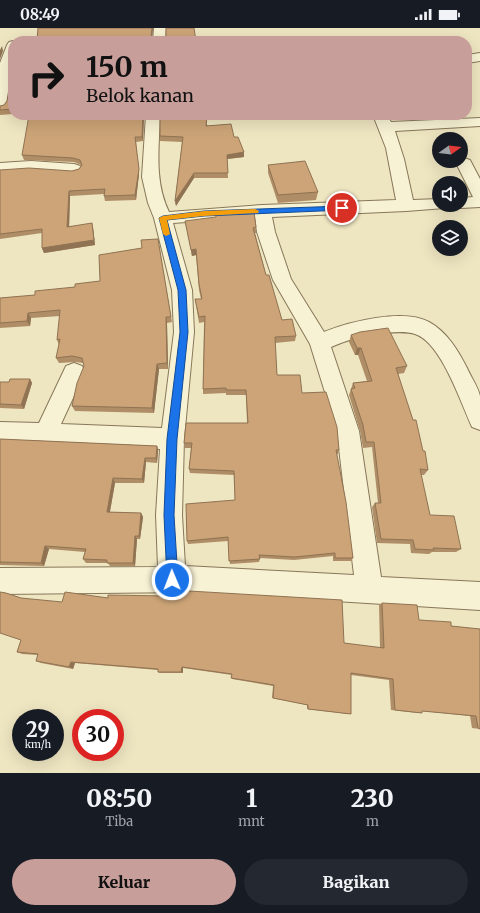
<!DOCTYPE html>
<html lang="id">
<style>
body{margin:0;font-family:Merriweather,serif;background:#242831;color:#f1f3f6;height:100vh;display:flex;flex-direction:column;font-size:15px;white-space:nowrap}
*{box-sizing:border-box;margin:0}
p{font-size:13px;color:#9ea1a6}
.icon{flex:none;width:22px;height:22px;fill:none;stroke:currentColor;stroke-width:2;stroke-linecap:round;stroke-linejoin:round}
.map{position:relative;height:745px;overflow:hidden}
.panel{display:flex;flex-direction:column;background:#171b24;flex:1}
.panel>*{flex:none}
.hud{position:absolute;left:8px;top:8px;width:464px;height:84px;border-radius:16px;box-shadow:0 4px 16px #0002;background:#c89e9a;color:#111;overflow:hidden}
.needle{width:26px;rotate:75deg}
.tools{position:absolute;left:432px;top:104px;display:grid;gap:8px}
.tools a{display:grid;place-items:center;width:36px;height:36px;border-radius:50%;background:#171b24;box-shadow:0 4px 16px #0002;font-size:20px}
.speed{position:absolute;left:12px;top:681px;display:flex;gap:8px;font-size:20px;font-weight:700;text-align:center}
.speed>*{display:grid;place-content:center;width:52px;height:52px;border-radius:50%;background:#171b24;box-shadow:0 4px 16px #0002;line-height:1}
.speed small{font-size:10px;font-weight:400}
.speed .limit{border:6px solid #d22;background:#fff;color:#111}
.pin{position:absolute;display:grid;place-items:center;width:34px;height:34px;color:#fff;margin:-17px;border:2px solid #fff;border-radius:50%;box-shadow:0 1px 4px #0007}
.me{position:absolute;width:44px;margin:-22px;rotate:359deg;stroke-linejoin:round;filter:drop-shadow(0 0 3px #0008)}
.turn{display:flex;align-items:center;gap:14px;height:84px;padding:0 12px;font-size:18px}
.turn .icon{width:52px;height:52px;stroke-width:2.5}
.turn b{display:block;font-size:28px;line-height:34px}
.eta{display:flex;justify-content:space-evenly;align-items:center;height:68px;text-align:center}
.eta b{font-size:24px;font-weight:800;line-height:28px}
.primary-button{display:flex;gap:8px;margin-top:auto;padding:8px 12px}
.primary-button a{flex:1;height:46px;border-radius:24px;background:#c89e9a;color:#111;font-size:16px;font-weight:800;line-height:46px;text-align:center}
.primary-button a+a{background:#242831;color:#f1f3f6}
.status{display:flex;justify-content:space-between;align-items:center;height:28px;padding:0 20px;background:#171b24;direction:ltr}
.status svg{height:11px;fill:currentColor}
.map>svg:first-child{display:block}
</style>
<div class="status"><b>08:49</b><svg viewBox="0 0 49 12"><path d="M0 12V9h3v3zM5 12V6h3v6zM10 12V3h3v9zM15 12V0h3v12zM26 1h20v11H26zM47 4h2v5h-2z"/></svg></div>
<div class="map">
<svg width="480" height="745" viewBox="0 0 480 745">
<rect width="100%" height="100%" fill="#eee5c1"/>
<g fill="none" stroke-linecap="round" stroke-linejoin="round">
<!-- minor casing -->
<g stroke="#877759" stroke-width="2">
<g id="minor">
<path d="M154 0H166L165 13H153Z"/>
<path d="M13 13V41H12L7 78 5 81 0 82V35L7 17 9 14Z"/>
<path d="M480 25V33L467 35V27Z"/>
<path d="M146 87H160C159 120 154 153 169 184L262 177 396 172 386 120 373 87H387L391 94 480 90V98L395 103 404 131 413 172 439 171V177H447L445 180 406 183 272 189 275 204 291 251 324 304C349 294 403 280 429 294 447 304 458 322 467 340 471 349 478 359 480 368 480 378 480 391 480 402L472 399C461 375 441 314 415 306 406 303 395 304 385 305 366 307 349 311 331 319L359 403 381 549 480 554V582L192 564 0 566V540L158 539 156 487 160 421 0 414V394L39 395 66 338 74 335 82 338 85 344 61 396 162 400 174 304 172 262 154 190 148 175 142 149ZM255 189 257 204 273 252 310 316 337 403 354 547 185 538 182 487 184 411 194 304 192 262 173 195Z"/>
<path d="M464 130 470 132 480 151V179L461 180 454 177H461V170L473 169 456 135Z"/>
<path d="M31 133 74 136 80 138 82 141 80 144 74 146 31 143 0 145V135Z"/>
</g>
</g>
<!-- minor -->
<use href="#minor" fill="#f8f2d4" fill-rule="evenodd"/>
</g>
<!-- wall -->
<g fill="#af8d66">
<path d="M13 26V86L0 87V78L4 77 7 73 13 36Z"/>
<path d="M144 87 143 113 136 114 139 146 136 172 105 173 104 168V166L70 168 69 198 93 200 95 217 44 225 42 220V205L0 211V142L72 143 79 141 81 137 74 134 24 132 22 127Z"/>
<path d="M207 87V97L234 109 244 124V129L227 131 228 150H194L176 178 175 173 182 114 160 113V108Z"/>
<path d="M268 137 318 164 316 172 278 175 268 145Z"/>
<path d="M185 193 256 199V205H255L266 247 282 292 296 308 295 313 275 315 277 347 302 365 339 422 338 426H336L353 530 351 533H333V528L294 532 260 530 259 534 230 536 228 513 188 516 187 513 235 472 234 447 190 445 189 441 191 420H185L184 415 247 395 246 367H226V365L203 366V361L204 294 199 295 195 271H201L199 262 196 227 192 228Z"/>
<path d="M158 211 172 294 167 295 168 341H159L154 385 75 383 72 378 84 338 83 335 75 334 59 335 56 330 59 317 57 312 60 288 31 290 30 298 0 300V270L35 267 75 259 100 253 142 220Z"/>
<path d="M351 307 407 338 404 345 398 346 423 423 428 442 424 447H421L430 487 461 521 456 524H432L429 526 411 525 410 516 377 515 372 479 375 475H378L372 419 363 420 360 403 349 367 353 355 367 353 358 327H355L349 314Z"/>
<path d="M30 351 32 355 24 381 0 380V354H9Z"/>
<path d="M0 411 157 418 158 422 157 435 146 434 144 455H115L110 484 141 485 143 489 140 511H137L135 538H110L108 535H86L83 531 85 524 49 521 44 538 0 537Z"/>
<path d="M21 570 380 620 379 577 382 575 419 592 451 598 480 601V701L472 700 470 688 422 683V685H418L391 682 389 652 351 647V686H348L307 681V677L272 670 273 658 232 651V647L183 640V645H160L158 644V642L75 635 73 641 41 635 36 633 38 627 22 626 17 624 21 612Z"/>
</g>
<!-- shaded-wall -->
<g fill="#8f7353">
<path d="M152 0H153L152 13 151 9Z"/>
<path d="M2 18 3 23 0 31V22Z"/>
<path d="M143 87H144L143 113 142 109Z"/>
<path d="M135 109 139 146 136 172 135 167Z"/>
<path d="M244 124V129L227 131V127Z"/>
<path d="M194 145V150L176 178 175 173Z"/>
<path d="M69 163 70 168 69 203 67 199Z"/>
<path d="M92 195 93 200 95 217 44 225 42 220Z"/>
<path d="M196 221V227L192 228 191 222Z"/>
<path d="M28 285 31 290 30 298 27 293Z"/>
<path d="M166 289 167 295 168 341 167 335Z"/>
<path d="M357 320H361L358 327H355Z"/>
<path d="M157 336 159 341 154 385 152 380Z"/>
<path d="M30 351 32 355 24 381 21 377Z"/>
<path d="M157 418 158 422 157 435 156 430Z"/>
<path d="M145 430 146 434 144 455 142 451Z"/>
<path d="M113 450 115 455 109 488 107 484Z"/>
<path d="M141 485 143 489 140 511 139 508Z"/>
<path d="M135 508 137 511 135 538 133 535Z"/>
<path d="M45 518 49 521 44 538 41 535Z"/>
<path d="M71 634 75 635 73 641 69 639Z"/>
<path d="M182 639 183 640V645L181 644Z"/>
</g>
<!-- building -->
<g fill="#cca477" stroke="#8f7353">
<path d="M38 0H152L151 9 166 10V0H194L196 13H35L37 12Z"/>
<path d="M13 26V81L0 82V78L4 77 7 73 13 36Z"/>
<path d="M29 87H143L142 109H135L139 141 135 167 104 168 105 161 69 163 67 199 92 195 94 212 42 220V201L0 206V142L29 140 72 143 79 141 82 137 80 132 73 130 22 127Z"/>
<path d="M160 87H207L206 98 231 96 234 109H238L244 124 227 127 228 145H194L175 173 183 109 160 108Z"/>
<path d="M305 133 318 164 278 167 268 137Z"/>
<path d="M254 184 256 199 253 200 266 247H269L282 292 292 291 296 308 275 309 277 347H300L302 365 326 364 337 399 339 422H336L346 474 353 530H335V525L295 529 259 527 260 531 229 533 228 509 187 513 186 476 235 472 234 443 189 441 192 415H184L186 395H248L246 362H226V360L203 361 205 288 199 289 195 271H202L199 256 196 221 191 222 185 193 216 189V187Z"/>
<path d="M158 211 171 289H166L167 335 157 336 152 380 72 378 77 355 84 338 82 330 72 328 56 330 60 311 57 312 60 282 28 285 27 293 0 295V270L35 267V263L75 259V256L100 253 99 227 142 220 141 212Z"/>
<path d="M388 300 407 338 396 340 413 392H416L423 423H425L428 442 420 441 430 487 454 488 461 521 433 520 434 522 415 521 413 512 381 511 375 475H381L374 414H366L363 397 351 361 355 360 353 355 372 353 361 320H357L351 307 360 304Z"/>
<path d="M10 351H30L21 377 0 376V354H9Z"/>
<path d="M0 411 157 418 156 430H145L142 451 113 450 107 484 141 485 139 508H135L133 535H107V532L83 531 86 521 45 518 41 535 0 534Z"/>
<path d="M166 563H189L342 572 344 615 384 620 382 575 417 577 419 592 451 594V598L480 601V701L478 700 476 688 422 683V685L395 682 393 651 351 645V686L308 681V677L273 670 274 657 231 650 232 646 182 639 181 644H158V641L71 634 69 639 36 633 38 626 17 624 21 612 0 605V564L6 565 21 570 62 574 65 564 108 570V567L165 568Z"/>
</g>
<!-- route -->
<path fill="#1a73e8" stroke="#114b97" d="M342 178 345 180 344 182 204 188 167 192 186 262 188 304 177 411 174 487 178 552 176 556 172 557 168 556 167 552 164 487 167 411 180 304 178 262 159 190 163 188 204 183Z"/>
<!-- slow -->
<path fill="#f59e0b" d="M255 181 259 183 258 185 204 188 167 192 170 206 166 208 163 206 159 190 163 188 204 183Z"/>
</svg>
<div class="tools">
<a><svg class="needle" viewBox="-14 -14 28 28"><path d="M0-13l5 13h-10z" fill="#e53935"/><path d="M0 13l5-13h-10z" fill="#9ea1a6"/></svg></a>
<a><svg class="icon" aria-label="sound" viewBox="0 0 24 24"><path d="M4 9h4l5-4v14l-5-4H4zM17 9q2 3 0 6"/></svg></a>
<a><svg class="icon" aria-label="layers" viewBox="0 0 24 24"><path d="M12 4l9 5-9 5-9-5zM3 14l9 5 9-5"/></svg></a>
</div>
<div class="speed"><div>29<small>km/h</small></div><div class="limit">30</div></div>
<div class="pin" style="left:342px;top:180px;background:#d93025"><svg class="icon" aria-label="arrive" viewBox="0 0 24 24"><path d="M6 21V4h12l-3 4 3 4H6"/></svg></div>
<svg class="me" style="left:172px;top:552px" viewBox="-20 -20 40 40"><circle r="17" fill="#1a73e8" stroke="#fff" stroke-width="3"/><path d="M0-11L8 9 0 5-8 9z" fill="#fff"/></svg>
<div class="hud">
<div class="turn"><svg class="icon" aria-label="right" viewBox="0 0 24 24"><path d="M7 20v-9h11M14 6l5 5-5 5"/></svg><div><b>150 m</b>Belok kanan</div></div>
</div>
</div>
<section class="panel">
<div class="eta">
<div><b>08:50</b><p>Tiba</p></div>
<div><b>1</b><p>mnt</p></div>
<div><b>230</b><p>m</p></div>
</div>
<div class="primary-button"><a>Keluar</a><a>Bagikan</a></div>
</section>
